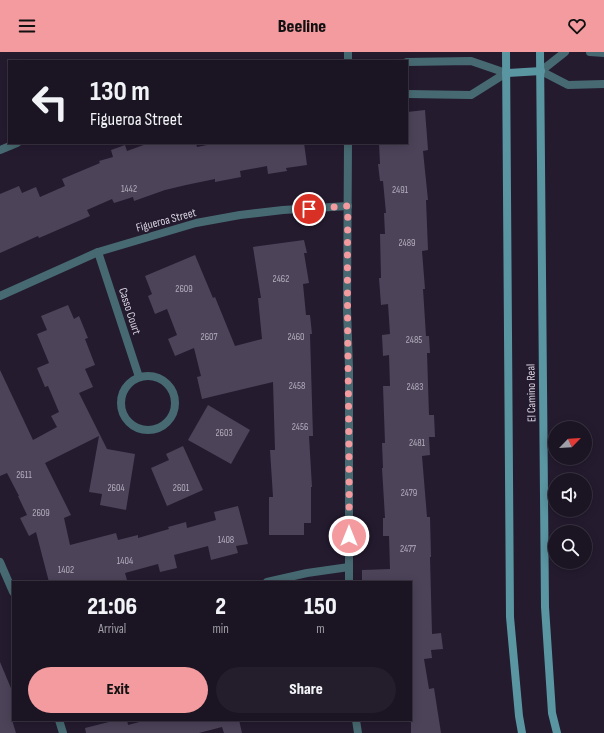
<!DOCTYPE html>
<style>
body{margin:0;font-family:"Sofia Sans Condensed",sans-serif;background:#241d2b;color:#f1f3f6;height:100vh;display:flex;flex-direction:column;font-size:15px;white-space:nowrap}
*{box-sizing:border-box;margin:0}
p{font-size:13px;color:#a09ea6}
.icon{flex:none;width:22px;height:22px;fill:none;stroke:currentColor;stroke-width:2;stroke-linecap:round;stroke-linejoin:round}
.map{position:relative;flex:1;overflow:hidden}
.drawer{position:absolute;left:12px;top:529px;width:400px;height:140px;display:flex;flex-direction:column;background:#1b1423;border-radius:0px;box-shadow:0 2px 10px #0003,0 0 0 1px #393341}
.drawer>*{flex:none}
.banner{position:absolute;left:8px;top:8px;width:400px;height:84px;border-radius:0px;box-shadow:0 2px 10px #0003,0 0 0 1px #393341;background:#1b1423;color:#f1f3f6;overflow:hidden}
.needle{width:26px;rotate:65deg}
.tools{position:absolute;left:548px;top:369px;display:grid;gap:8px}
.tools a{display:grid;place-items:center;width:44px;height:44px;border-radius:50%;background:#1b1423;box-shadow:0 2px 10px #0003,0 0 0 1px #393341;font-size:20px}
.pin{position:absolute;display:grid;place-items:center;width:34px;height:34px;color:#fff;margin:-17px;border:2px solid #fff;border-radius:50%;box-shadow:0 1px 4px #0007}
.me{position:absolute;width:44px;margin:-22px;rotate:0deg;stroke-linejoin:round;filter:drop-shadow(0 0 3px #0008)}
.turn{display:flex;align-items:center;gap:14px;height:84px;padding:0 16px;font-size:18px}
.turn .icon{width:52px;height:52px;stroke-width:2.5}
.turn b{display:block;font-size:28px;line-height:34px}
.eta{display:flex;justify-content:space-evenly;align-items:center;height:68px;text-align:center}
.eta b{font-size:24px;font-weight:800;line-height:28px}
.primary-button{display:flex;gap:8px;margin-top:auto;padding:8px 16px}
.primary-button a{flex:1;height:46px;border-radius:24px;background:#f49b9f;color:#111;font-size:16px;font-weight:800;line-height:46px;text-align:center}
.primary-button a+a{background:#241d2b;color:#f1f3f6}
header{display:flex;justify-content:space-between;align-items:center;height:52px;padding:0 16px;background:#f49b9f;color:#111;font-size:18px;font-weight:800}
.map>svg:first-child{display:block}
</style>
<header><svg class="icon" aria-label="menu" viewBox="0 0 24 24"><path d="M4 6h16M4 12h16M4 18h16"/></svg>Beeline<svg class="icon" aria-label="heart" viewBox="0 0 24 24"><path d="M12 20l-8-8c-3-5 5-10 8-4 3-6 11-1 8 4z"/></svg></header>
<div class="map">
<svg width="604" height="681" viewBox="0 0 604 681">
<rect width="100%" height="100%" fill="#241b2f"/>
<!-- building -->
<g fill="#4c4359">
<path d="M425 58 428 98 423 99 428 148H426L428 198 422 199 425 237H423L426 284H429L430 301H427L429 363H434L435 385H429L430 403 422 404 427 465H430L431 505H430L432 582 441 581 443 597 431 598 432 606 424 607 429 637 434 636 441 681H411V530H362V518L390 517 389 484H383V466H385L382 416H383L382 391H385L383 334H390L389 303 383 304 382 283 390 282 388 252 381 253 379 226H381L380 182H385L384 161H386L383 129H380L378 112H380L379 91H407V60Z"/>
<path d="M149 91H196L197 95 217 91H304L307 113 286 116 287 119 268 122 267 114 240 119 241 125 215 130V127L186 133 165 138 134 149 133 145 114 151 112 147 87 158 90 164 39 186 38 184 0 201V142L19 134 22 141 36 135 40 145 65 134 62 127 100 111 99 109 113 105 111 98 125 93 127 99Z"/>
<path d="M304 188 307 201H304L309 231 303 232 306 263H310L312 282H310L313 384H309L312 435H311V471H304V483H269V445H273L270 398H275L273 330 202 347 197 325 201 324 194 296 175 304 168 287 177 283 167 257 155 262 148 244 152 242 145 224 195 203 213 246 215 245 235 294 262 287 258 246H261L253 195Z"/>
<path d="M68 253 74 267 79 264 88 286 85 287 95 313 85 317 93 335 79 341 107 397 135 402 126 458 100 453 102 442 89 440 99 384 45 411 71 463 64 466 70 493 116 481 118 488 138 483V486L169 477 168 475 186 470 187 476 216 468 214 460 238 454 248 492 236 494 238 501 211 508 208 494 174 503 177 516 160 520 158 512 125 521 127 528 119 530H49L36 480 29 484 20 466 27 463 18 444H19L7 421 0 424V318L33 388 57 375 51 364 59 360 48 334 45 335 37 316 49 311 37 282 47 278 41 264Z"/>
<path d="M208 353 250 378 231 412 188 388Z"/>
<path d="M183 394 203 438 167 454 151 416 169 408 166 402Z"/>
<path d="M0 610 13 641 12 668 16 681H0Z"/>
<path d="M117 668H127L128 673 147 668H239L242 681H224L222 675 199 681H86L85 676Z"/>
</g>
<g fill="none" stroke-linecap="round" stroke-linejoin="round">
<!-- minor -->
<g stroke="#476a72" stroke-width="8">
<path d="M565 0 541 19 568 33 604 32"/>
<path d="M590 0 604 1"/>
<path d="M348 9V0"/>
<path d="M348 91 347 257 349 316V530"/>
<path d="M98 200 139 325"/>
<path d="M0 244 98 200 196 171 240 163 283 158 348 154"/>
<circle cx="148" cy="351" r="27"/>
<path d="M0 510 13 540"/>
<path d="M267 530 307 521 349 515"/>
<path d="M59 668 63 681"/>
<path d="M356 668 358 681"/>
</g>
<!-- tertiary -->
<g stroke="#476a72" stroke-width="8">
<path d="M407 10 471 9 506 21"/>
<path d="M407 42 471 43 506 21"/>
<path d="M0 98 17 91"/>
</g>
<!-- secondary -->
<g stroke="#5a95a2" stroke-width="8">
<path d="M506 0 510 565 519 664 522 681"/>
<path d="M540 0 545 555 552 661 557 681"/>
<path d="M506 21 541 19"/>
</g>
</g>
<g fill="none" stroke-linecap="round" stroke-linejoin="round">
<!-- route -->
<path stroke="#f49b9f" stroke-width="7" stroke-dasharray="0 12.6" d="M309 157 348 154C346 264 350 374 349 484"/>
</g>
<g text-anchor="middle" stroke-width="4" stroke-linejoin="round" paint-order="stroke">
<!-- number labels -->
<g font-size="10" fill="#b3adbd">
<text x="129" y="140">1442</text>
<text x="400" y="141">2491</text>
<text x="407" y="194">2489</text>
<text x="281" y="230">2462</text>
<text x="184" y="240">2609</text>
<text x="209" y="288">2607</text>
<text x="296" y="288">2460</text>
<text x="414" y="291">2485</text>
<text x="297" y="337">2458</text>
<text x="415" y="338">2483</text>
<text x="300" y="378">2456</text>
<text x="224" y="384">2603</text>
<text x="417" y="394">2481</text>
<text x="24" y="426">2611</text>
<text x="116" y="439">2604</text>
<text x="181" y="439">2601</text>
<text x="409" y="444">2479</text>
<text x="41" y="464">2609</text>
<text x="226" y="491">1408</text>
<text x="408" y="500">2477</text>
<text x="125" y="512">1404</text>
<text x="66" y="521">1402</text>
</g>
<!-- street labels -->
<g font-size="12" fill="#d5d0de" stroke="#241b2f">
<text transform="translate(166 168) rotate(-15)" y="4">Figueroa Street</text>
<text transform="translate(130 259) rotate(72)" y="4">Casso Court</text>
<text transform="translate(531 341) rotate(-91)" y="4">El Camino Real</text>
</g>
</g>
</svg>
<div class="tools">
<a><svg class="needle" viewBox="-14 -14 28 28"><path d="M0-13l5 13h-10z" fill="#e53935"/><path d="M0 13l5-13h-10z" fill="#a09ea6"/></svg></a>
<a><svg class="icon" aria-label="sound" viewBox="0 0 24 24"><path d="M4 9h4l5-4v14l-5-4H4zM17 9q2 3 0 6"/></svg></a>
<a><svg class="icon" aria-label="search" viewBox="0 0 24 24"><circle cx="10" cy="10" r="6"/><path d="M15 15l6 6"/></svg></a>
</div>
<div class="pin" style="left:309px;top:157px;background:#d93025"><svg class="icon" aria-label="arrive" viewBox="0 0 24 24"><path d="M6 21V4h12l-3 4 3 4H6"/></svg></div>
<svg class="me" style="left:349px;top:484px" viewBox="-20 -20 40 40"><circle r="17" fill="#f49b9f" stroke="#fff" stroke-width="3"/><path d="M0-11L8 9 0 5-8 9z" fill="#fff"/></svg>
<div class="banner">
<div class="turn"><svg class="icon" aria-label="left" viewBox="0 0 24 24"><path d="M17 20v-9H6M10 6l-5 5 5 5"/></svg><div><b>130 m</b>Figueroa Street</div></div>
</div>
<section class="drawer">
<div class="eta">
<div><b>21:06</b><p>Arrival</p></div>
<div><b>2</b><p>min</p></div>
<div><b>150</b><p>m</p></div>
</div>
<div class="primary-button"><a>Exit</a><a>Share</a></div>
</section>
</div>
